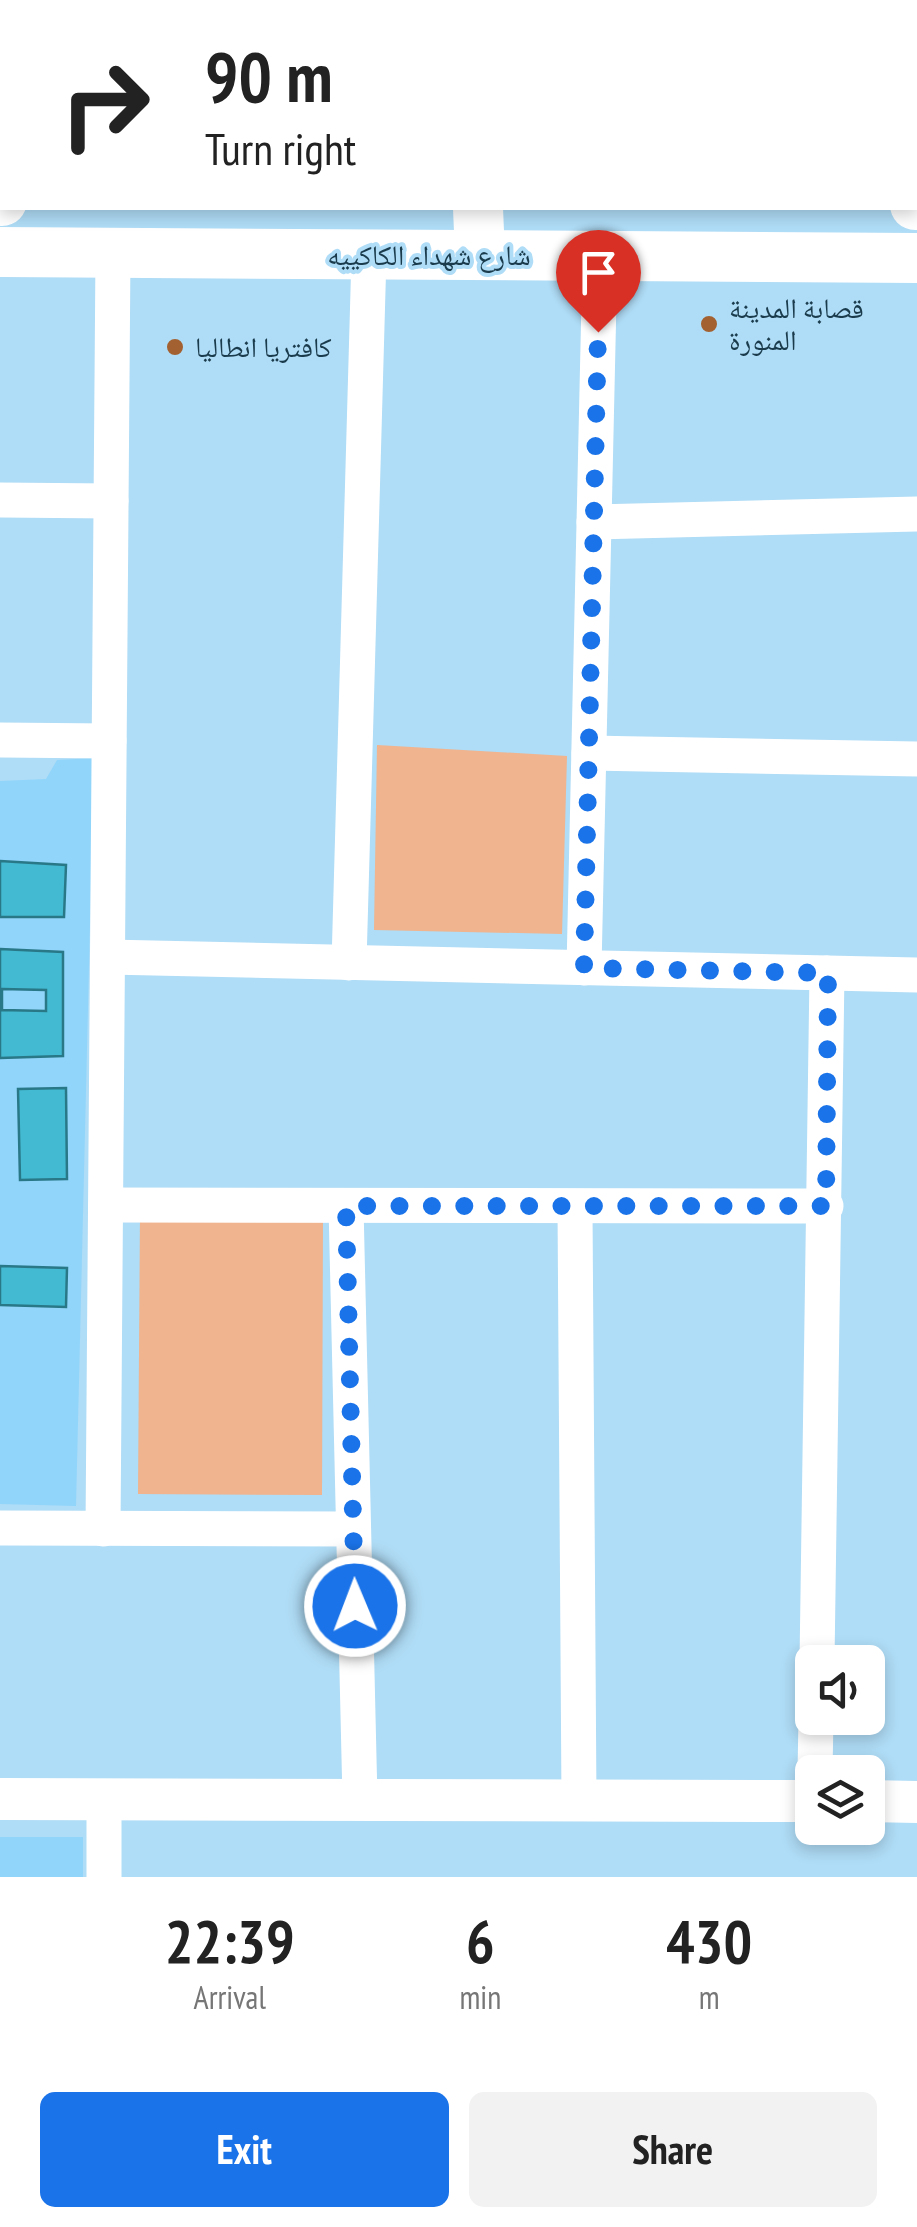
<!DOCTYPE html>
<meta charset="utf-8">
<style>
body{margin:0;font-family:"PT Sans Narrow","Noto Naskh Arabic",sans-serif;background:#f2f2f2;color:#222;height:100vh;display:flex;flex-direction:column;font-size:38px;white-space:nowrap}
*{box-sizing:border-box;margin:0}
p{font-size:32px;color:#767676}
.icon{flex:none;width:55px;height:55px;fill:none;stroke:currentColor;stroke-width:2;stroke-linecap:round;stroke-linejoin:round}
.map{position:relative;height:1877px;overflow:hidden}
.details{display:flex;flex-direction:column;background:#fff;flex:1}
.details>*{flex:none}
.hud{position:absolute;left:0px;top:0px;width:918px;height:210px;box-shadow:0 5px 15px #0003;background:#fff;color:#222;overflow:hidden}
.fabs{position:absolute;left:795px;top:1645px;display:grid;gap:20px}
.fabs a{display:grid;place-items:center;width:90px;height:90px;border-radius:15px;background:#fff;box-shadow:0 5px 15px #0003;font-size:50px}
.pin{position:absolute;display:grid;place-items:center;width:85px;height:85px;color:#fff;margin:-102px -42px;border-radius:50% 50% 50% 0;rotate:-45deg;box-shadow:0 0 10px #0007}
.pin .icon{rotate:45deg}
.me{position:absolute;width:110px;margin:-55px;rotate:359deg;stroke-linejoin:round;filter:drop-shadow(0 0 8px #0008)}
.turn{display:flex;align-items:center;gap:35px;height:210px;padding:0 40px;font-size:45px}
.turn .icon{width:130px;height:130px;stroke-width:2.5}
.turn b{display:block;font-size:70px;line-height:85px}
.eta{display:flex;justify-content:space-evenly;align-items:center;height:170px;text-align:center}
.eta b{font-size:60px;font-weight:700;line-height:70px}
.primary-button{display:flex;gap:20px;margin-top:auto;padding:20px 40px}
.primary-button a{flex:1;height:115px;border-radius:15px;background:#1a73e8;color:#fff;font-size:40px;font-weight:700;line-height:115px;text-align:center}
.primary-button a+a{background:#f2f2f2;color:#222}
.map>svg:first-child{display:block}
</style>
<div class="map">
<svg width="917" height="1877" viewBox="0 0 917 1877">
<rect width="100%" height="100%" fill="#afdcf6"/>
<!-- built -->
<g fill="#91d5fb">
<path d="M94 758 76 1506 0 1504V781L46 779 57 760Z"/>
<rect x="0" y="1837" width="83" height="40"/>
</g>
<!-- green -->
<g fill="#f0b48e">
<path d="M377 745 567 756 562 934 374 930Z"/>
<path d="M140 1215 323 1216 322 1495 138 1494Z"/>
</g>
<!-- building -->
<g fill="#43bad1" stroke="#297888" stroke-width="2.5" fill-rule="evenodd">
<path d="M0 861 66 865 64 917H0Z"/>
<path d="M0 949 63 952V1056L0 1058ZM2 989 46 990V1011L2 1010Z"/>
<path d="M66 1088 67 1179 20 1180 18 1089Z"/>
<path d="M0 1266 67 1268 66 1307 0 1305Z"/>
</g>
<g fill="none" stroke-linecap="round" stroke-linejoin="round">
<!-- minor -->
<g stroke="#fff" stroke-width="35">
<path d="M23 0V2"/>
<path d="M200 2V0"/>
<path d="M391 2V0"/>
<path d="M576 2V0"/>
<path d="M0 500 111 501"/>
<path d="M594 522 917 514"/>
<path d="M0 740 109 741"/>
<path d="M589 753 917 759"/>
<path d="M108 957 917 975"/>
<path d="M349 963 369 255"/>
<path d="M584 968 600 256"/>
<path d="M106 1205 826 1206"/>
<path d="M346 1206 360 1800"/>
<path d="M575 1208 579 1800"/>
<path d="M0 1528 353 1529"/>
<path d="M103 1529 113 253"/>
<path d="M817 1662 827 973"/>
<path d="M815 1772 816 1718"/>
<path d="M104 1799V1877"/>
</g>
<!-- tertiary -->
<g stroke="#fff" stroke-width="42">
<path d="M0 1799 812 1801"/>
<path d="M868 1801 917 1802"/>
</g>
<!-- secondary -->
<g stroke="#fff" stroke-width="50">
<path d="M0 201H2"/>
<path d="M915 205H917"/>
<path d="M478 208 480 255"/>
<path d="M0 252 917 258"/>
</g>
</g>
<g fill="none" stroke-linecap="round" stroke-linejoin="round">
<!-- route -->
<path stroke="#1a73e8" stroke-width="18" stroke-dasharray="0 32.4" d="M355 1606 346 1206H826L828 973 584 968 598 332"/>
</g>
<!-- markers -->
<g fill="#a36030" stroke="#afdcf6" stroke-width="4">
<circle cx="709" cy="324" r="10"/>
<circle cx="175" cy="347" r="10"/>
</g>
<g text-anchor="middle" stroke-width="8" stroke-linejoin="round" paint-order="stroke">
<!-- street labels -->
<g font-size="28" fill="#1a3b4c" stroke="#afdcf6">
<text x="429" y="265">شارع شهداء الكاكييه</text>
</g>
<!-- poi labels -->
<g font-size="28" fill="#1a3b4c" stroke="#afdcf6" text-anchor="start">
<text x="729" y="318">قصابة المدينة<tspan x="729" dy="32">المنورة</tspan></text>
<text x="195" y="357">كافتريا انطاليا</text>
</g>
</g>
</svg>
<div class="fabs">
<a><svg class="icon" aria-label="sound" viewBox="0 0 24 24"><path d="M4 9h4l5-4v14l-5-4H4zM17 9q2 3 0 6"/></svg></a>
<a><svg class="icon" aria-label="layers" viewBox="0 0 24 24"><path d="M12 4l9 5-9 5-9-5zM3 14l9 5 9-5"/></svg></a>
</div>
<div class="pin" style="left:598px;top:332px;background:#d93025"><svg class="icon" aria-label="arrive" viewBox="0 0 24 24"><path d="M6 21V4h12l-3 4 3 4H6"/></svg></div>
<svg class="me" style="left:355px;top:1606px" viewBox="-20 -20 40 40"><circle r="17" fill="#1a73e8" stroke="#fff" stroke-width="3"/><path d="M0-11L8 9 0 5-8 9z" fill="#fff"/></svg>
<div class="hud">
<div class="turn"><svg class="icon" aria-label="right" viewBox="0 0 24 24"><path d="M7 20v-9h11M14 6l5 5-5 5"/></svg><div><b>90 m</b>Turn right</div></div>
</div>
</div>
<section class="details">
<div class="eta">
<div><b>22:39</b><p>Arrival</p></div>
<div><b>6</b><p>min</p></div>
<div><b>430</b><p>m</p></div>
</div>
<div class="primary-button"><a>Exit</a><a>Share</a></div>
</section>
